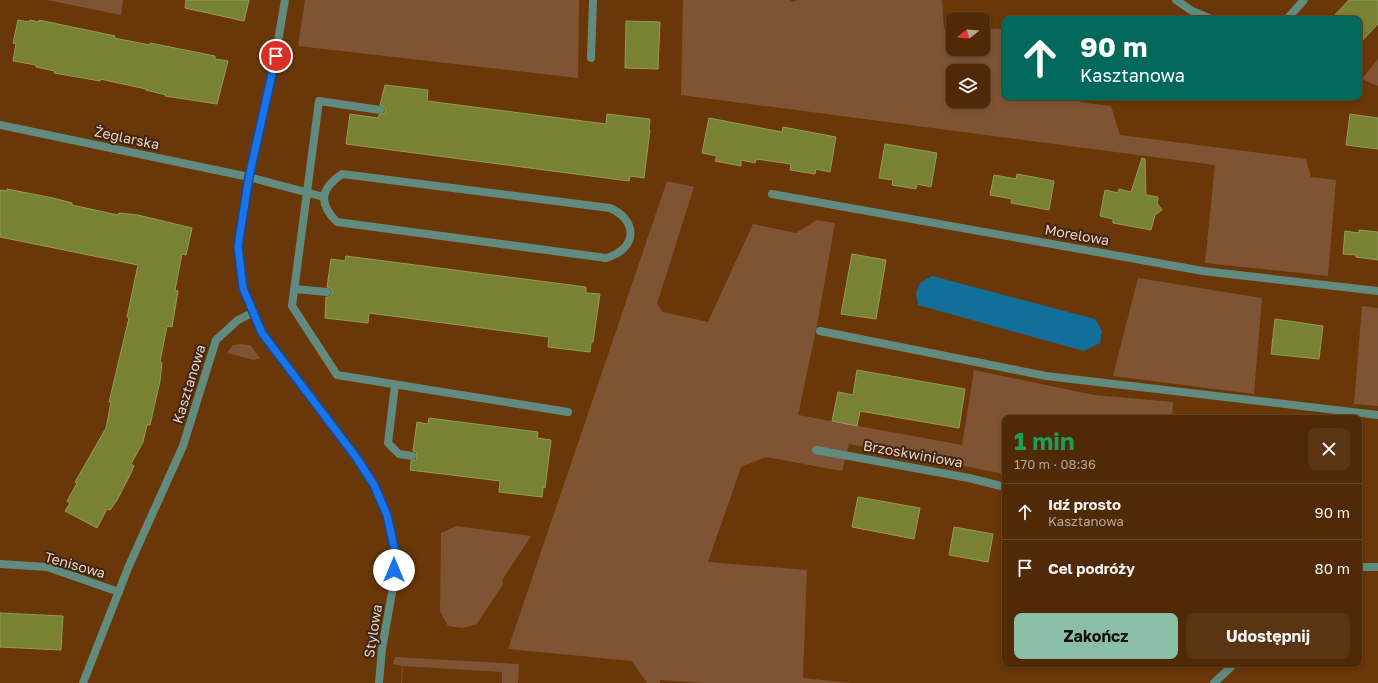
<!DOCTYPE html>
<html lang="pl">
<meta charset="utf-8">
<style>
body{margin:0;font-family:"Golos Text",sans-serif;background:#5a3514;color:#f1f3f6;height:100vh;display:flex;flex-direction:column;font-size:15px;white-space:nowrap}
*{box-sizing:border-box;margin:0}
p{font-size:13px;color:#b4a69b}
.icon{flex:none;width:22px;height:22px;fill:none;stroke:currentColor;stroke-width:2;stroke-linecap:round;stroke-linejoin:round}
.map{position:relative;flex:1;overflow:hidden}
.details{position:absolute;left:1002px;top:415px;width:360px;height:252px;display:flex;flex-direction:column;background:#502906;border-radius:8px;box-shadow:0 2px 6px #0003,0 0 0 1px #674528}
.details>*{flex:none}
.hud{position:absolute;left:1002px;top:16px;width:360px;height:84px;border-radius:8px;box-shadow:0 2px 6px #0003,0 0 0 1px #674528;background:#00695c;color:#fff;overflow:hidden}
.needle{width:26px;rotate:253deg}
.fabs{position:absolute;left:946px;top:12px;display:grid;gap:8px}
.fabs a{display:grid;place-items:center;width:44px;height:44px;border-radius:8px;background:#502906;box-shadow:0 2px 6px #0003,0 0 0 1px #674528;font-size:20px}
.pin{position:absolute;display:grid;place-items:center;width:34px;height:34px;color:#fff;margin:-17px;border:2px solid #fff;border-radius:50%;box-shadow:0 1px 4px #0007}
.me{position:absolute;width:44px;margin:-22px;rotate:0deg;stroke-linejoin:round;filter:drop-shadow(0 0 3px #0008)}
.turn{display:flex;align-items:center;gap:14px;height:84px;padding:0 12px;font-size:18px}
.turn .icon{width:52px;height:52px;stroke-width:2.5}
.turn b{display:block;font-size:28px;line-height:34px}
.round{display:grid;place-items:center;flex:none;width:42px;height:42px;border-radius:8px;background:#5a3514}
.headline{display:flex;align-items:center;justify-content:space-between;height:68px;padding:0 12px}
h1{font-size:24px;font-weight:700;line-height:30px;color:#1e9e55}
.button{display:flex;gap:8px;margin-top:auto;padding:8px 12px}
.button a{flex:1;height:46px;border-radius:8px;background:#8abfa5;color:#111;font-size:16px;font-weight:700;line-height:46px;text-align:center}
.button a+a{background:#5a3514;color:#f1f3f6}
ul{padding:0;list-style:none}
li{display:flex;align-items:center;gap:12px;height:56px;padding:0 12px;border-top:1px solid #674528}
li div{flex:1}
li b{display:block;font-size:15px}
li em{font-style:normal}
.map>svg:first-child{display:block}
</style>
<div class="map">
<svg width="1378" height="683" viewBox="0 0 1378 683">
<rect width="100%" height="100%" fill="#6a3708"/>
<!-- green -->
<g fill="#7f5435" fill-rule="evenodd">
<path d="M47 0H123L121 15Z"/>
<path d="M305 0H579L578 78 298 46Z"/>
<path d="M683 0H790L793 2 797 0H942L944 29H953V49H983V29H1005V97H1081L1080 102 1111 106 1120 135 1306 159 1311 177 1336 180 1328 276 1205 263 1215 165 681 95ZM953 71H983V101H953Z"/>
<path d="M1378 59V86L1362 79Z"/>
<path d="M667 181 694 187 657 304 663 312 708 322 753 224 796 233 817 220 835 223 817 325 798 415 962 445 974 370 1094 395 1173 402 1172 418H1005V474L849 444 842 471 766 457 741 467 708 562 807 570 803 678 851 683H704L660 680V683H647L632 661 508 649Z"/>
<path d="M1138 278 1262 298 1254 394 1113 376Z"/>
<path d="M1362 306 1378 308V406L1354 404Z"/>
<path d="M240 344 250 345 260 358 254 360 227 353 233 345Z"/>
<path d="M456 526 531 536 502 580 503 584 477 624 463 628 448 626 440 611 441 533Z"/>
<path d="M395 657 519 664 518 683H502V672L403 666 402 683H401L402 666 393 664Z"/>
</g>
<!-- water -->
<path fill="#106f9b" d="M932 276 1095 319 1102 331 1100 343 1084 351 918 305 916 293 920 283Z"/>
<!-- building -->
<g fill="#788232" stroke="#929c5a">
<path d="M186 0H249L244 21 185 8Z"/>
<path d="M1349 0H1378V24L1359 44V19H1331Z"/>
<path d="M18 20 29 22 30 20 39 22V20L115 36 114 38 150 45V43L215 56V59L228 61 217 104 165 96 166 95 146 90V89L100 79V81L54 73 55 71 36 67V65L13 61 16 44 13 43Z"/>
<path d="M626 21 660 22 658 69 625 68Z"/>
<path d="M385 85 428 90 427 101 606 124 607 114 650 119 649 130H650L644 178 630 176 629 181 346 144 350 114 378 118 379 115 385 113V108L380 105Z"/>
<path d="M1350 114 1378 118V149L1346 145Z"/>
<path d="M709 118 782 132 783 127 836 137 830 172 816 169 815 174 790 170 791 164 756 159 755 163 741 160V166L715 161 717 156 702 153Z"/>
<path d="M885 144 937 153 931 187 917 184 916 189 892 185 893 180 879 178Z"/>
<path d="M1142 158 1145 159 1146 195 1158 197 1157 203 1162 210 1155 215 1151 230 1113 223V219L1100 216 1105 190 1118 193 1119 189 1131 192Z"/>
<path d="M1017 174 1054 181 1049 210 1011 203 1012 199 990 195 994 175 1016 179Z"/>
<path d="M7 189 53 198 72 203V205L118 215 119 213 138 215 192 228 186 255 182 254 175 290 178 291 172 327 167 326 160 362 162 363 160 381 150 425H147L143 442 131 464 134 466 129 477 117 500 110 510 107 509 97 528 65 511 70 503 67 501 77 483 75 482 106 428 111 402H109L129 318 127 317 138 265 0 237V190L7 191Z"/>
<path d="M1359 230 1378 232V260L1356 257V255L1343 254 1345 231 1359 233Z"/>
<path d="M852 254 886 260 876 319 841 314Z"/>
<path d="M346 256 586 287V293L600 294 593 342H591L590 352 548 347 549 337 369 313 368 323 325 318 326 297H330L332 293V289L327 287 331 259 345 261Z"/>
<path d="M1275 319 1323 326 1319 359 1271 354Z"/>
<path d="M857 370 965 389 959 428 860 411 857 426 832 421 838 392 853 395Z"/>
<path d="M429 418 538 432 537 438 551 440 545 488 543 487 542 497 499 492 500 481 410 470 411 461 416 460 417 456 416 452 413 451 417 422 428 424Z"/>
<path d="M858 497 920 508 914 539 852 527Z"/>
<path d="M954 527 993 534 988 562 949 555Z"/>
<path d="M0 613 63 616 61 650 0 647Z"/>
</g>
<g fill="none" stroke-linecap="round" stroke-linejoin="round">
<!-- service -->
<g stroke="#628b80" stroke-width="8">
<path d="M380 110 319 101 292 306 337 375 568 412"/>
<path d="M342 174 610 208C639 221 637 249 606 258L337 222C318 203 320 189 342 174Z"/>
<path d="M249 177 324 197"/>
<path d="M772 194 1203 271 1378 291"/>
<path d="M294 289 327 292"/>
<path d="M820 331 1046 376 1378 415"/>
<path d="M395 385 388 443 399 454 412 456"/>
<path d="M1359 567H1378"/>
<path d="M1214 683 1234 664"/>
</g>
<!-- minor -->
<g stroke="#628b80" stroke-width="8">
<path d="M1176 0 1192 11 1211 19"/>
<path d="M1287 19 1304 0"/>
<path d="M591 58 593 0"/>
<path d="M0 125 249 177"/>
<path d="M816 450 969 478 1005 487"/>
<path d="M0 564 47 567 119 592"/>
<path d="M83 683 128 568 183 446 216 340 238 320 252 313"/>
</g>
<!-- tertiary -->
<path stroke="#628b80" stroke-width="8" d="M285 0 273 70 249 177 238 246 243 288 261 333 356 457 374 485 387 515 394 547V581L382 649 379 683"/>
</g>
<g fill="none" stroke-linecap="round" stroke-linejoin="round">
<!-- route casing -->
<g stroke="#114b97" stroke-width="10">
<path id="route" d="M276 56 249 177 238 246 243 288 262 333 356 457 374 485 387 515 394 547V570"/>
</g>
<!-- route -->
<use href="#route" stroke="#1a73e8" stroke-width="7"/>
</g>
<g text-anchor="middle" stroke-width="4" stroke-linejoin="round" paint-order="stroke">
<!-- street labels -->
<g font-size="14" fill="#f1d2bd" stroke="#3d2615">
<text transform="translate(127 138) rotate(12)" y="5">Żeglarska</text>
<text transform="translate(1077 235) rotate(10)" y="5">Morelowa</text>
<text transform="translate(189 384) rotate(-73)" y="5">Kasztanowa</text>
<text transform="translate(913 454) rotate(10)" y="5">Brzoskwiniowa</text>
<text transform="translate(75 565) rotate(16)" y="5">Tenisowa</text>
<text transform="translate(373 631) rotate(-81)" y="5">Stylowa</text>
</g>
</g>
</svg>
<div class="fabs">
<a><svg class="needle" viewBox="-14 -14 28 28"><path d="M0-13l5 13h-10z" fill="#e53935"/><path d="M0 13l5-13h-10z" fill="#b4a69b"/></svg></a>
<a><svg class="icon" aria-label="layers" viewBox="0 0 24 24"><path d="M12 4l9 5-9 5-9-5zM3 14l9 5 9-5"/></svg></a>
</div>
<div class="pin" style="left:276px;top:56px;background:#d93025"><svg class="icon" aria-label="arrive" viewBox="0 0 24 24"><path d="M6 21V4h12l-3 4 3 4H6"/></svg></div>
<svg class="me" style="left:394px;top:570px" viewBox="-20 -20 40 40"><circle r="19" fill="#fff"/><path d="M0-13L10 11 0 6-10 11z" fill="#1a73e8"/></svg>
<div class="hud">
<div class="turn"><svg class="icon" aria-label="ahead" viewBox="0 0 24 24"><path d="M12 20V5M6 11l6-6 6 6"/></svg><div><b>90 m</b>Kasztanowa</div></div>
</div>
<section class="details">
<div class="headline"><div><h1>1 min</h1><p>170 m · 08:36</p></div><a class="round"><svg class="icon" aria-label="close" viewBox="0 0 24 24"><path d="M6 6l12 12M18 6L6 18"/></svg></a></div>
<ul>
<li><svg class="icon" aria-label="ahead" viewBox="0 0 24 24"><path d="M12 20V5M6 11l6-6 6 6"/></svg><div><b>Idź prosto</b><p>Kasztanowa</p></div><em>90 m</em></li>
<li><svg class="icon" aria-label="arrive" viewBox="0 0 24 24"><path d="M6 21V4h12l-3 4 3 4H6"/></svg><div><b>Cel podróży</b></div><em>80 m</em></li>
</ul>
<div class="button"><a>Zakończ</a><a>Udostępnij</a></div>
</section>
</div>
